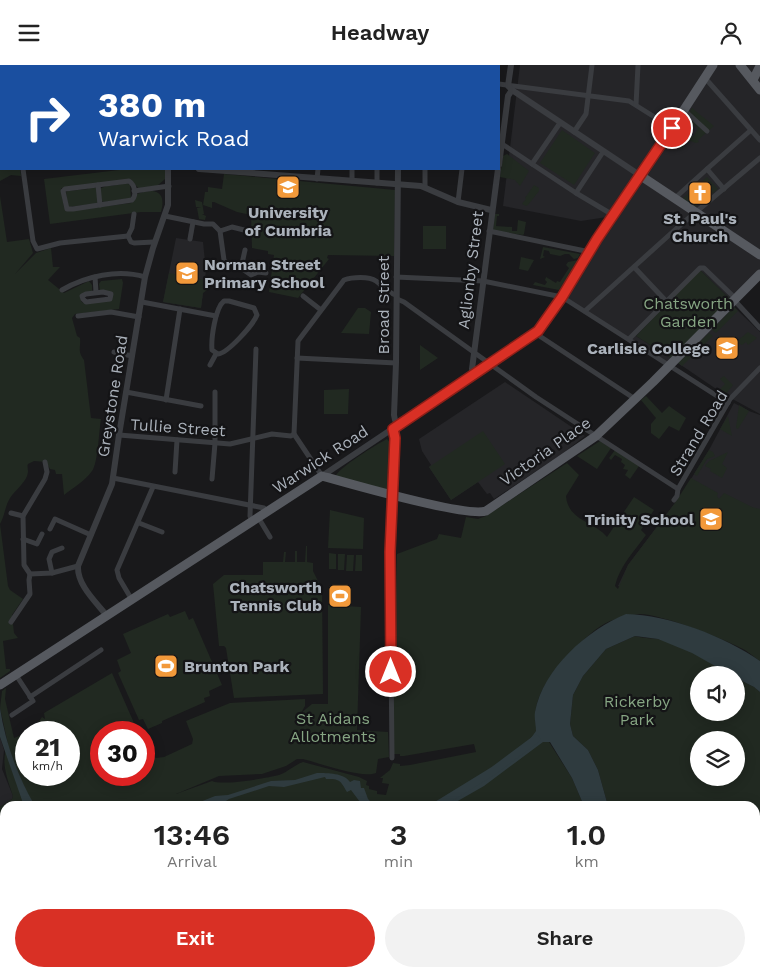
<!DOCTYPE html>
<style>
body{margin:0;font-family:"Work Sans",sans-serif;background:#f2f2f2;color:#222;height:100vh;display:flex;flex-direction:column;font-size:19px;white-space:nowrap}
*{box-sizing:border-box;margin:0}
p{font-size:16px;color:#767676}
.icon{flex:none;width:28px;height:28px;fill:none;stroke:currentColor;stroke-width:2;stroke-linecap:round;stroke-linejoin:round}
.map{position:relative;flex:1;overflow:hidden}
.side{position:absolute;left:0px;top:736px;width:760px;height:176px;display:flex;flex-direction:column;background:#fff;border-radius:15px 15px 0 0;box-shadow:0 2px 12px #0003}
.side>*{flex:none}
.banner{position:absolute;left:0px;top:0px;width:500px;height:105px;box-shadow:0 2px 12px #0003;background:#1a4fa0;color:#fff;overflow:hidden}
.fabs{position:absolute;left:690px;top:601px;display:grid;gap:10px}
.fabs a{display:grid;place-items:center;width:55px;height:55px;border-radius:50%;background:#fff;box-shadow:0 2px 12px #0003;font-size:25px}
.speed{position:absolute;left:15px;top:656px;display:flex;gap:10px;font-size:25px;font-weight:700;text-align:center}
.speed>*{display:grid;place-content:center;width:65px;height:65px;border-radius:50%;background:#fff;box-shadow:0 2px 12px #0003;line-height:1}
.speed small{font-size:12px;font-weight:400}
.speed .limit{border:8px solid #d22;background:#fff;color:#111}
.pin{position:absolute;display:grid;place-items:center;width:42px;height:42px;color:#fff;margin:-21px;border:2px solid #fff;border-radius:50%;box-shadow:0 1px 5px #0007}
.me{position:absolute;width:55px;margin:-28px;rotate:0deg;stroke-linejoin:round;filter:drop-shadow(0 0 4px #0008)}
.turn{display:flex;align-items:center;gap:18px;height:105px;padding:0 15px;font-size:22px}
.turn .icon{width:65px;height:65px;stroke-width:2.5}
.turn b{display:block;font-size:35px;line-height:42px}
.eta{display:flex;justify-content:space-evenly;align-items:center;height:85px;text-align:center}
.eta b{font-size:30px;font-weight:600;line-height:35px}
.button{display:flex;gap:10px;margin-top:auto;padding:10px 15px}
.button a{flex:1;height:58px;border-radius:30px;background:#d93025;color:#fff;font-size:20px;font-weight:600;line-height:58px;text-align:center}
.button a+a{background:#f2f2f2;color:#222}
header{display:flex;justify-content:space-between;align-items:center;height:65px;padding:0 15px;background:#fff;font-size:22px;font-weight:600}
.map>svg:first-child{display:block}
</style>
<header><svg class="icon" aria-label="menu" viewBox="0 0 24 24"><path d="M4 6h16M4 12h16M4 18h16"/></svg>Headway<svg class="icon" aria-label="person" viewBox="0 0 24 24"><circle cx="12" cy="8" r="4"/><path d="M4 21q1-7 8-7t8 7"/></svg></header>
<div class="map">
<svg width="760" height="912" viewBox="0 0 760 912">
<rect width="100%" height="100%" fill="#19191b"/>
<!-- built -->
<g fill="#252528">
<path d="M520 0H760V208L730 234 700 205 636 271 671 293 667 298 566 234 607 152 581 156 503 141Z"/>
<path d="M176 173 203 177 206 206 201 243 163 237Z"/>
<path d="M734 242 760 267V349L725 330 678 298Z"/>
<path d="M505 317 585 371 562 389 494 434 490 428 487 429 478 417 451 435 429 402 431 400 422 386 419 374Z"/>
<path d="M734 338 749 346 760 350V584L618 521 628 500 681 430 709 385Z"/>
<path d="M0 672 4 685 2 704 13 731 12 734 0 742Z"/>
</g>
<!-- green -->
<g fill="#212921" fill-rule="evenodd">
<path d="M692 43 714 61 698 75 699 77 696 78 688 75 682 84 671 77 678 67 684 71 686 67 693 72 698 63 688 56 690 53 687 51Z"/>
<path d="M562 65 595 88 574 120 540 98Z"/>
<path d="M0 70 1 104H20L21 111 11 110 0 116Z"/>
<path d="M507 89 529 106 520 121 515 115 500 112 503 91Z"/>
<path d="M127 104H165V114L157 121 139 124 133 117 63 123H61L64 142 69 146 131 138 134 136 137 129C155 122 167 127 161 147H141L50 159 44 114Z"/>
<path d="M224 109 395 125 394 191 328 190 327 193 329 194 298 233 269 227 274 190 268 189V186L252 183 251 150 237 147 214 137H212V143L203 140 205 127H208V122L222 124Z"/>
<path d="M707 112 718 124 695 142 682 134Z"/>
<path d="M127 118 130 120 131 133 104 137 101 136 94 139 68 142 66 127 68 126 88 124 89 121 99 124 109 120 111 121Z"/>
<path d="M534 120 539 123V126L528 140 526 141 522 139 526 134 525 133Z"/>
<path d="M0 131 7 177 29 174 33 188 15 209 36 188 51 183 53 202H60L48 215 64 228 89 216 92 220V227H89L81 236 83 238 112 232 100 226 99 219 101 216 122 214 123 218 119 244 75 249 72 253 77 271 80 273C81 284 77 285 84 295L91 353 101 354C99 365 98 399 92 406 86 415 73 423 64 430L62 409H56L55 405 50 404 46 397 34 396 28 399C27 401 28 404 28 407 27 417 15 425 10 433 5 441 5 450 0 459L8 521 10 525 23 534 12 550 14 568 18 573 3 576 6 604H10V606L0 613Z"/>
<path d="M195 135 202 137 204 149H202L206 151 205 155 199 154 197 143 201 142H196Z"/>
<path d="M494 149H499V151H497L496 161 512 162V166H517L518 155 526 157 524 169 523 170 493 166Z"/>
<rect x="423" y="161" width="23" height="23"/>
<path d="M543 182 580 189 578 193 574 194 569 189H565L560 191 550 189 549 186 544 185 543 191 545 192 540 194Z"/>
<path d="M521 192 534 195 528 206 519 204Z"/>
<path d="M579 195 559 225 533 220 535 217 545 220 547 217 545 215 546 212 556 218 557 216 560 217 569 203 566 200 568 197Z"/>
<path d="M700 205 730 234 671 293 636 271Z"/>
<path d="M169 208 205 215V212L219 216 203 228 201 243 163 237Z"/>
<path d="M734 242 738 246 716 268 712 265Z"/>
<path d="M358 243H365L371 247 369 269 341 268Z"/>
<path d="M748 267 757 273 748 280 746 277 742 280 736 277Z"/>
<path d="M709 268 713 271 682 301 678 298Z"/>
<path d="M420 280 438 293 420 305Z"/>
<path d="M724 311 733 320 725 330 719 325 725 319 720 314Z"/>
<path d="M349 324 348 349H324V325Z"/>
<path d="M646 331 662 348 669 341 686 353 679 366 669 361 659 374 651 368V359L656 353 641 335Z"/>
<path d="M739 340 749 346 738 364 736 363Z"/>
<path d="M728 351 732 371 720 364Z"/>
<path d="M483 366 505 399 451 435 429 402Z"/>
<path d="M387 374 392 380 389 425 335 412C338 403 377 379 387 374Z"/>
<path d="M600 376 611 383 597 404 577 391Z"/>
<path d="M615 385 639 401 630 414 625 410 628 405 623 404 625 400 621 397 622 394 615 390 611 395 609 393Z"/>
<path d="M709 385 713 387 715 391 707 394 697 411 694 409Z"/>
<path d="M728 387 722 399 727 403 722 413 710 406 711 404 705 401 709 396Z"/>
<path d="M567 398 579 410 566 431C568 456 594 456 607 472L634 432 654 445 641 465 646 470C635 485 619 502 615 521L618 524 628 500 675 438 691 413 718 428 717 431 719 434 724 428 752 442 760 444V596C754 592 748 586 741 583 722 573 660 549 640 549 631 550 618 553 610 556 596 562 585 574 574 584 551 608 521 642 543 677H549L572 713 584 741H5V908H616L613 912H0V742L12 734 13 731C7 713 0 696 8 679L0 643 2 626 6 623 5 634 14 673 26 668V710H69V668L27 667 37 659 42 652 45 654 44 648 112 608 138 667 101 668V710H144V680L145 684 156 693 164 692 192 679 193 674 186 656 230 638 305 634V641L301 648 312 639H328V540L361 542 357 665 388 667 389 692 378 694 376 708C363 714 319 698 303 694H297L286 701 262 709 219 711 176 729 212 716C222 721 267 713 279 710 288 707 294 700 303 697L359 712 367 716 366 720 369 721V724L377 726V729L386 730 389 719 382 718 383 713H380L390 705 393 698 400 699V701L410 700 476 687 474 679 404 691H400V689H394V610L397 489 437 474 439 469 461 473 466 452 478 454 486 451Z"/>
<path d="M330 445 364 453 363 484 328 483Z"/>
<path d="M306 481H307V497L313 498V506L322 524 323 629 234 633 226 583 224 581H219L213 519 224 510H263V497H283L284 487H286L285 497H295V486H297V497H305Z"/>
<path d="M329 488 336 489V504H329Z"/>
<path d="M338 489H345L344 505H338Z"/>
<path d="M347 490H354L353 506H346Z"/>
<path d="M356 490H362V506H355Z"/>
<path d="M185 546 189 555 193 553 222 620 209 626 210 631 204 633 205 637 162 656V658L148 664 143 654 139 655 118 608 121 606 117 595 131 588 123 569 168 549 170 552Z"/>
<path d="M635 571C642 573 650 573 658 574 681 579 711 597 731 610H699V648H736V613L754 622 760 627V912H640L642 908H755V741H608L598 705 588 685 573 671 570 659 573 630 583 611 606 584ZM699 675H736V712H699Z"/>
</g>
<!-- water -->
<g fill="#2f3b3f">
<path d="M626 549C669 550 724 571 760 596V627L754 622 736 613V610H731L692 588 658 574 635 571 606 584 583 611 573 630 570 659 573 671 588 685 598 705 608 741H584L572 713 550 677H543L484 721 449 741H436C470 722 515 699 536 666 536 660 534 653 535 647 543 604 587 565 626 549Z"/>
<path d="M0 643C5 677 18 712 35 741H24L0 672Z"/>
<path d="M317 708C328 708 344 708 350 717L354 715 360 716 361 723H364L368 734 375 741H368L361 736 360 737 351 725 347 727C340 715 340 714 326 714L325 712 284 722 269 721 229 734 218 741H190L215 731 228 730 271 716 295 715Z"/>
<path d="M616 908H642L640 912H613Z"/>
</g>
<g fill="none" stroke-linecap="round" stroke-linejoin="round">
<!-- river -->
<path stroke="#2f3b3f" stroke-width="8" d="M436 741 493 706 536 674"/>
<!-- minor -->
<g stroke="#3a3c40" stroke-width="5">
<path d="M108 0V1"/>
<path d="M135 0V1"/>
<path d="M301 0 313 1"/>
<path d="M377 0V1"/>
<path d="M35 1V0"/>
<path d="M55 1V0"/>
<path d="M81 1V0"/>
<path d="M256 1V0"/>
<path d="M324 1V0"/>
<path d="M705 13 760 75"/>
<path d="M0 19 1 18"/>
<path d="M499 19 629 36 672 63"/>
<path d="M636 40 638 0"/>
<path d="M684 45 707 66"/>
<path d="M560 58 532 99 576 128 603 87"/>
<path d="M0 66H1"/>
<path d="M574 67 586 49 592 0"/>
<path d="M502 79 532 99"/>
<path d="M23 104 33 176 37 184 60 178 128 171 131 177 134 178 154 177"/>
<path d="M707 104 751 65"/>
<path d="M317 114 318 104"/>
<path d="M129 116C135 120 137 130 132 135L73 144H67L63 126 65 124Z"/>
<path d="M352 116V104"/>
<path d="M377 118V104"/>
<path d="M98 120 100 140"/>
<path d="M425 122V104"/>
<path d="M134 126 169 121"/>
<path d="M576 128 613 150"/>
<path d="M675 133 707 104 724 124"/>
<path d="M458 137 462 104"/>
<path d="M165 151 204 159H213L220 166 232 162 248 166"/>
<path d="M220 166 224 195 228 199 241 203"/>
<path d="M489 166 590 187"/>
<path d="M128 171 132 163 134 149"/>
<path d="M190 174 193 157"/>
<path d="M245 185 241 203 251 210 258 207 266 208"/>
<path d="M634 202 666 236"/>
<path d="M95 212 96 227"/>
<path d="M396 212 483 216 562 232 728 338"/>
<path d="M62 225C86 211 118 204 145 212"/>
<path d="M103 227 111 229 110 234 86 237 83 234 82 231 86 229Z"/>
<path d="M303 231 321 245"/>
<path d="M397 234 404 237 536 332 678 424"/>
<path d="M224 236H229L254 243 257 250C253 260 228 288 218 289L212 285C211 274 215 243 224 236Z"/>
<path d="M735 236 760 263"/>
<path d="M142 237 216 251"/>
<path d="M585 246 677 163 760 93"/>
<path d="M78 251 111 247 139 252"/>
<path d="M535 268 635 334"/>
<path d="M629 274 700 203H704L736 234"/>
<path d="M114 287 132 291"/>
<path d="M297 293 396 298"/>
<path d="M210 300 216 289"/>
<path d="M126 327 201 341"/>
<path d="M166 335 180 244"/>
<path d="M119 370 230 379 272 369 291 371 294 369"/>
<path d="M175 407 177 375"/>
<path d="M322 411 294 369 298 276 344 215C352 212 369 211 376 216 383 221 388 228 396 230"/>
<path d="M113 413 264 443 267 446"/>
<path d="M212 414 215 378V327"/>
<path d="M674 435 677 431 678 424 730 334 760 303"/>
<path d="M11 448 23 451"/>
<path d="M258 452 270 472"/>
<path d="M252 456 250 451 256 284"/>
<path d="M139 458 162 467"/>
<path d="M50 464 55 454 91 470"/>
<path d="M23 474 37 479 42 469"/>
<path d="M52 508 49 494 52 487 62 483"/>
<path d="M30 509 24 500 23 451 45 414 47 407 45 397"/>
<path d="M132 535 119 513 117 505 153 422"/>
<path d="M11 557 30 529 29 515 30 509 52 508 78 501"/>
<path d="M30 632 101 585"/>
<path d="M12 650 33 636 16 610"/>
<path d="M392 693 390 487 395 373 393 364"/>
</g>
<!-- tertiary -->
<g stroke="#3a3c40" stroke-width="6">
<path d="M166 0V1"/>
<path d="M399 1V0"/>
<path d="M499 100 508 31 512 25"/>
<path d="M199 104 421 121 458 137 491 145"/>
<path d="M398 104 396 298 394 350 395 355 399 360"/>
<path d="M474 309 472 304 498 104"/>
<path d="M322 411 538 266 559 236 597 175 641 111 512 25 508 21 511 0"/>
<path d="M107 551C96 537 77 520 78 501L112 419 119 370 145 212 153 183 168 140V104"/>
</g>
<!-- primary -->
<g stroke="#56595f" stroke-width="9">
<path d="M713 0 641 111 760 190"/>
<path d="M740 0 760 25"/>
<path d="M753 15 760 1"/>
<path d="M0 620 322 411C347 418 468 453 486 446L596 371 653 317 760 209"/>
</g>
</g>
<g fill="none" stroke-linecap="round" stroke-linejoin="round">
<!-- route casing -->
<g stroke="#8d1f18" stroke-width="12">
<path id="route" d="M391 607 390 487 395 373 393 364 538 266 562 232 597 174 672 63"/>
</g>
<!-- route -->
<use href="#route" stroke="#d93025" stroke-width="9"/>
</g>
<!-- icons -->
<defs>
<g id="university-square" transform="scale(1.25)"><rect x="-9" y="-9" width="18" height="18" rx="4" fill="#f2993a" stroke="#141416"/><path d="M0-5L7-2L0 1L-7-2ZM-4 1L0 2.5L4 1V4Q0 6-4 4Z" fill="#fff"/></g>
<g id="church-square" transform="scale(1.25)"><rect x="-9" y="-9" width="18" height="18" rx="4" fill="#f2993a" stroke="#141416"/><path d="M-1.2-6h2.4v3.5h3.3v2.4h-3.3V6h-2.4V-.1h-3.3v-2.4h3.3Z" fill="#fff"/></g>
<g id="school-square" transform="scale(1.25)"><rect x="-9" y="-9" width="18" height="18" rx="4" fill="#f2993a" stroke="#141416"/><path d="M0-5L7-2L0 1L-7-2ZM-4 1L0 2.5L4 1V4Q0 6-4 4Z" fill="#fff"/></g>
<g id="stadium-square" transform="scale(1.25)"><rect x="-9" y="-9" width="18" height="18" rx="4" fill="#f2993a" stroke="#141416"/><path d="M0-5a6.5 5 0 1 0 0 10a6.5 5 0 1 0 0-10ZM-3.5-1.8h7v3.6h-7Z" fill="#fff"/></g>
</defs>
<g fill-rule="evenodd">
<use href="#university-square" x="288" y="122"/>
<use href="#church-square" x="700" y="128"/>
<use href="#school-square" x="187" y="208"/>
<use href="#university-square" x="727" y="283"/>
<use href="#school-square" x="711" y="454"/>
<use href="#stadium-square" x="340" y="531"/>
<use href="#stadium-square" x="166" y="601"/>
</g>
<g text-anchor="middle" stroke-width="4.5" stroke-linejoin="round" paint-order="stroke">
<!-- poi labels -->
<g font-size="16" font-weight="bold" fill="#abb2bb" stroke="#141416" text-anchor="end">
<text x="288" y="153" text-anchor="middle">University<tspan x="288" dy="18">of Cumbria</tspan></text>
<text x="700" y="159" text-anchor="middle">St. Paul's<tspan x="700" dy="18">Church</tspan></text>
<text x="204" y="205" text-anchor="start">Norman Street<tspan x="204" dy="18">Primary School</tspan></text>
<text x="710" y="289">Carlisle College</text>
<text x="694" y="460">Trinity School</text>
<text x="322" y="528">Chatsworth<tspan x="322" dy="18">Tennis Club</tspan></text>
<text x="184" y="607" text-anchor="start">Brunton Park</text>
</g>
<!-- street labels -->
<g font-size="16" fill="#abb2bb" stroke="#141416">
<text transform="translate(470 205) rotate(-83)" y="6">Aglionby Street</text>
<text transform="translate(383 240) rotate(-90)" y="6">Broad Street</text>
<text transform="translate(112 331) rotate(-81)" y="6">Greystone Road</text>
<text transform="translate(178 362) rotate(4)" y="6">Tullie Street</text>
<text transform="translate(698 368) rotate(-59)" y="6">Strand Road</text>
<text transform="translate(545 386) rotate(-35)" y="6">Victoria Place</text>
<text transform="translate(320 394) rotate(-33)" y="6">Warwick Road</text>
</g>
<!-- park labels -->
<g font-size="16" fill="#86a583" stroke="#141416">
<text x="688" y="244">Chatsworth<tspan x="688" dy="18">Garden</tspan></text>
<text x="637" y="642">Rickerby<tspan x="637" dy="18">Park</tspan></text>
<text x="333" y="659">St Aidans<tspan x="333" dy="18">Allotments</tspan></text>
</g>
</g>
</svg>
<div class="fabs">
<a><svg class="icon" aria-label="sound" viewBox="0 0 24 24"><path d="M4 9h4l5-4v14l-5-4H4zM17 9q2 3 0 6"/></svg></a>
<a><svg class="icon" aria-label="layers" viewBox="0 0 24 24"><path d="M12 4l9 5-9 5-9-5zM3 14l9 5 9-5"/></svg></a>
</div>
<div class="speed"><div>21<small>km/h</small></div><div class="limit">30</div></div>
<div class="pin" style="left:672px;top:63px;background:#d93025"><svg class="icon" aria-label="arrive" viewBox="0 0 24 24"><path d="M6 21V4h12l-3 4 3 4H6"/></svg></div>
<svg class="me" style="left:391px;top:607px" viewBox="-20 -20 40 40"><circle r="17" fill="#d93025" stroke="#fff" stroke-width="3"/><path d="M0-11L8 9 0 5-8 9z" fill="#fff"/></svg>
<div class="banner">
<div class="turn"><svg class="icon" aria-label="right" viewBox="0 0 24 24"><path d="M7 20v-9h11M14 6l5 5-5 5"/></svg><div><b>380 m</b>Warwick Road</div></div>
</div>
<section class="side">
<div class="eta">
<div><b>13:46</b><p>Arrival</p></div>
<div><b>3</b><p>min</p></div>
<div><b>1.0</b><p>km</p></div>
</div>
<div class="button"><a>Exit</a><a>Share</a></div>
</section>
</div>
